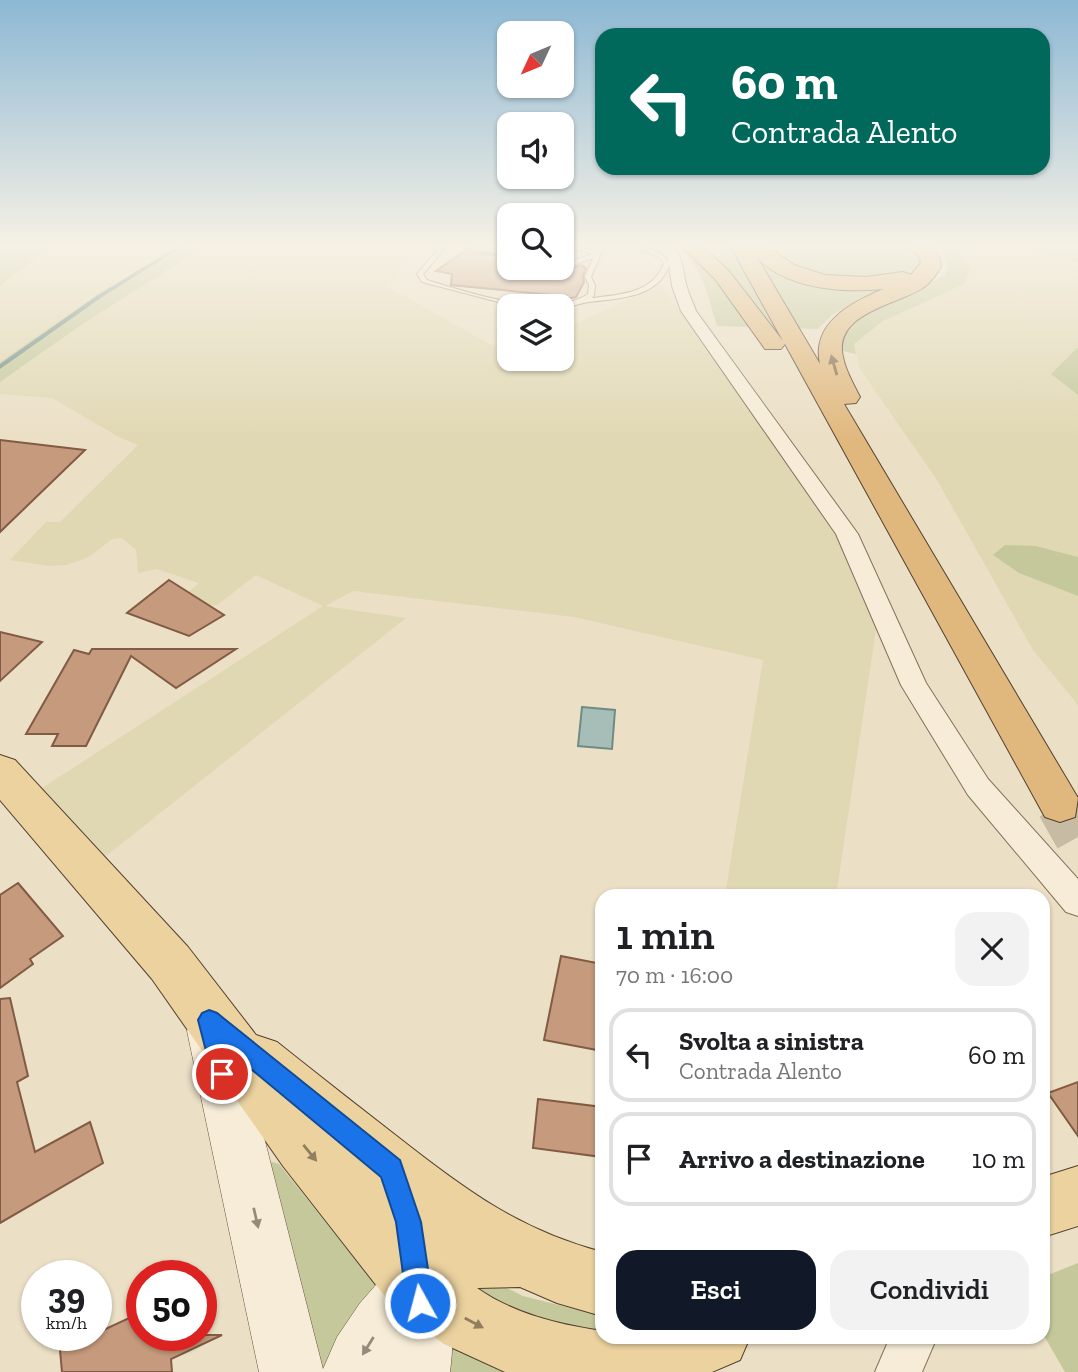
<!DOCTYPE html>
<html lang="it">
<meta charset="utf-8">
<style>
body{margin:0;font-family:"Zilla Slab",serif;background:#f2f2f2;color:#202124;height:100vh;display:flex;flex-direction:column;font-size:26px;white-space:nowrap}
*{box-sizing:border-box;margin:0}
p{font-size:23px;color:#757577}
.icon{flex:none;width:38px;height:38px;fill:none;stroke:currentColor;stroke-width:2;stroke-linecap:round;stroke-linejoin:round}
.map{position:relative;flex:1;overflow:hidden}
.details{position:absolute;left:595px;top:889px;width:455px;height:455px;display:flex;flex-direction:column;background:#fff;border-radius:21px;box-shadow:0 2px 5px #0004}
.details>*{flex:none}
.hud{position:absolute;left:595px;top:28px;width:455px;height:147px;border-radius:21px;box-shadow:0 2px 5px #0004;background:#00695c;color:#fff;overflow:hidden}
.needle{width:46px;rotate:226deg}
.tools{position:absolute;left:497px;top:21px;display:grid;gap:14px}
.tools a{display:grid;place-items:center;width:77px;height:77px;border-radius:14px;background:#fff;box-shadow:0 2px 5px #0004;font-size:35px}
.speed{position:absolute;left:21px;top:1260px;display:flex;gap:14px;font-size:35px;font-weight:700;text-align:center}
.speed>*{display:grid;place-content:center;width:91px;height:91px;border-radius:50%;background:#fff;box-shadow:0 2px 5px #0004;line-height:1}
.speed small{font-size:18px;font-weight:400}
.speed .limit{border:10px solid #d22;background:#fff;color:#111}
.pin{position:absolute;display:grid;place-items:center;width:60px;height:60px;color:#fff;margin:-30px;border:4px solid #fff;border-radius:50%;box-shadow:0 2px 7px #0007}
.me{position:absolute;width:77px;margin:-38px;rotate:353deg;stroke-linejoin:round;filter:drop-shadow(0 0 5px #0008)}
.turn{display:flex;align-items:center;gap:24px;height:147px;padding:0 21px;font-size:32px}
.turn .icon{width:91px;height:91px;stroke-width:2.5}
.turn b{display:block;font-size:49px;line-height:60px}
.round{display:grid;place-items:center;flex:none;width:74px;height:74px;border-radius:21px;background:#f2f2f2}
.headline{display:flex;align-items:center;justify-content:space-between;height:119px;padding:0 21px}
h1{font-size:42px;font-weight:600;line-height:52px}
.cta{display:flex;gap:14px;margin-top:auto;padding:14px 21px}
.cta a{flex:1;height:80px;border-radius:21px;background:#111827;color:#fff;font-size:28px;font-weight:600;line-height:80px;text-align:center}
.cta a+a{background:#f2f2f2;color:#202124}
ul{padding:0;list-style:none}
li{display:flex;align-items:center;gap:21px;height:94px;margin:0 14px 10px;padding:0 7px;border:4px solid #e0e0e0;border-radius:21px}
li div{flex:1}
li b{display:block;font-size:26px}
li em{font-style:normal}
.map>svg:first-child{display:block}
</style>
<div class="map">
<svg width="1078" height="1372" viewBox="0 0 1078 1372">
<rect width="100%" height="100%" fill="#ebdfc5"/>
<!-- farmland -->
<g fill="#e0d8b3">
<path d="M50 247H176L95 296 0 362V286Z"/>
<path d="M204 247H417L388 287 509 355V359H562V330L660 284 843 536 879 610 836 896H725L763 660 574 617 353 591 325 606 406 618 106 856 42 788 323 606 256 575 216 606 181 598 199 583 157 569 138 573 136 550 122 538 112 539 89 557 67 565 50 566 10 560 46 522H60L138 445 119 437 52 398 0 394V382L84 323Z"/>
<path d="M954 247H1009L1078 262V348L1051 374 1078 395V557L1036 546 1019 573 1078 596V705L1033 650 937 480 860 369 854 344 883 320 964 284 958 249Z"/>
</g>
<!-- green -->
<g fill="#c4c89a">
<path d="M0 247H50L0 286Z"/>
<path d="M176 247H204L84 323 0 382V362L95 296Z"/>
<path d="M674 247H907L917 253 922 262 917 270 832 315 818 329 717 326C708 298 702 260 674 247Z"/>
<path d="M936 247 958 249 971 269 964 284 883 321 854 344 856 354 839 350 838 342 861 318 945 275 948 264Z"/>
<path d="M1010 247H1078V262Z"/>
<path d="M1077 348H1078V395L1051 374Z"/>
<path d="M1005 545 1036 546 1078 557V596L1019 573 993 555Z"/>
<path d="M272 1162 279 1164 382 1293 331 1372H304L267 1166Z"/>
<path d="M1078 1263V1372H1065L1043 1334V1277Z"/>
<path d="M451 1277 495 1282 523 1296 602 1316V1337L619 1341 537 1329Z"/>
<path d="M444 1332 523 1372H438Z"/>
</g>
<!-- water -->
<path fill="#a6beb7" stroke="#6e8c84" stroke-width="2" d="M582 707 615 710 612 749 578 746Z"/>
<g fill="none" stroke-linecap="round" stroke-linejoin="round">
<!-- stream -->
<path fill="#6e8c84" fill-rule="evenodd" d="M177 247H182L102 297 0 369V364L98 295Z"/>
</g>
<!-- building -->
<g fill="#c69a7d" stroke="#825b44" stroke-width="2">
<path d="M469 248 474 252 509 257V268L571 269 581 265 586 268 583 276 584 282 576 297 562 300V296L451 285 452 274 436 271Z"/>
<path d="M0 440 85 450 0 532Z"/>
<path d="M169 580 224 615 189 636 127 613Z"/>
<path d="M0 632 42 642 0 681Z"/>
<path d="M92 649H236L176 688 131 656 86 746H52L58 734H26L74 650 89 654Z"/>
<path d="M18 883 63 936 30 959 33 964 0 988V895Z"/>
<path d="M561 956 602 964V1051L544 1040Z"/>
<path d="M10 998 28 1076 17 1082 35 1152 90 1122 103 1163 0 1223V999Z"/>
<path d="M1078 1082V1136L1048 1093Z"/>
<path d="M538 1099 602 1107V1157L533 1148Z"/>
<path d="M142 1312V1335H222L171 1359 172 1372H62L60 1350Z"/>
</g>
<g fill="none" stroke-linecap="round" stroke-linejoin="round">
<!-- trunk-tunnel -->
<path stroke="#c7bba4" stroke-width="47" stroke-dasharray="47 24" stroke-linecap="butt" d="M1060 805 1078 837"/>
<!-- service casing -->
<g stroke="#84715c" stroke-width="2">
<g id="service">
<path d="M440 247H446L423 274 427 280C469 293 548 320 588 294L589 285 585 277 593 258 571 266 562 265V261L570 262 592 254 569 247H579L596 251 598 247H604L591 277 595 285 594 295 592 298C619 295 654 293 664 263L660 258 636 247C649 247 662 253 670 263 660 298 619 298 589 302 581 303 571 307 562 308V306L510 305 422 282 417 274Z"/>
<path d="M471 247 509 251V255L474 249Z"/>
</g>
</g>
<!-- minor casing -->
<g stroke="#84715c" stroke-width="2">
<g id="minor">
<path d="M656 247H672C684 258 682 269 686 284 688 293 693 302 696 311L858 534 926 683 988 779 1078 879V916L1066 912 968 795 901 685 836 534 681 311 672 286 668 258Z"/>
<path d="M890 1337H937L922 1372H875Z"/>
</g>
</g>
<!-- secondary casing -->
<g stroke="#66523f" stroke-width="1">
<path id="secondary" d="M212 1007 230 1014 237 1031 323 1369 337 1337 360 1303 395 1263 417 1254 439 1263C453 1299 455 1334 450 1372H259L187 1031 194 1014Z"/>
</g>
<!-- primary casing -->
<g stroke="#524030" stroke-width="2">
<g id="primary">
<path d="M0 755 15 760 188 947 256 1035 277 1042C322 1078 367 1113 412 1148 474 1196 524 1231 602 1252V1316L557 1303 520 1287 477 1288C514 1314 558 1324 602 1331V1337H750L740 1360 712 1372H505L444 1344 394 1308 283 1166 152 979 0 800Z"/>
<path d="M1078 1166V1226L1043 1237V1177Z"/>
</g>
</g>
<!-- trunk casing -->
<g stroke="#524030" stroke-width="2">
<path id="trunk" d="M682 247H703L729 271 783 341 731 247H768L794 265 825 275 866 277 903 272 911 275 921 263 919 257 909 247H932L940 258 941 267C938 272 932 280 928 284 908 303 839 309 842 351 844 368 853 383 860 397L856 403 844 404 1075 793 1078 798 1075 817 1060 822 1045 817 785 344 781 349H765L715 279ZM758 259C789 289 842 293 883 289 851 303 811 323 820 364Z"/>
</g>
<!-- service -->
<use href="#service" fill="#f6ecd7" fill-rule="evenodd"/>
<!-- minor -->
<use href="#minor" fill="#f6ecd7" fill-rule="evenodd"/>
<!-- secondary -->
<use href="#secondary" fill="#f6ecd7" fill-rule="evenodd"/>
<!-- primary -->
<use href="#primary" fill="#ebd29f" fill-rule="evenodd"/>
<!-- trunk -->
<use href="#trunk" fill="#e0b87e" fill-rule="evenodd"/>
</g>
<!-- one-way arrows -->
<defs><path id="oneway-solid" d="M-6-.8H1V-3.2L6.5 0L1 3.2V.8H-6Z" transform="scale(1.75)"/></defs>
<use fill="#826a4a" href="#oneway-solid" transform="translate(834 365) rotate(-106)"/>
<g fill="#907e5f">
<use href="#oneway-solid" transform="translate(310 1153) rotate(51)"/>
<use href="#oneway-solid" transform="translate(474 1323) rotate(28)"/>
</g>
<g fill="#968b7b">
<use href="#oneway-solid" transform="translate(256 1218) rotate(77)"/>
<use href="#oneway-solid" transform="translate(368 1346) rotate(122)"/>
</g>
<!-- sky -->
<linearGradient id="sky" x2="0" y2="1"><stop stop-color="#8db8d4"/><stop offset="0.56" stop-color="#f6f1e5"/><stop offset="1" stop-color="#f6f1e5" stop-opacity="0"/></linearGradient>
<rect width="1078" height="439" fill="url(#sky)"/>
<!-- route -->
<path fill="#1a73e8" stroke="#114b97" stroke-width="2" d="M209 1010 217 1013 400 1160 421 1222 433 1303 429 1312 420 1316 411 1312 407 1303 396 1222 381 1177 227 1049 233 1074 230 1082 222 1085 214 1082 198 1020 202 1013Z"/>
</svg>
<div class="tools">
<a><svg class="needle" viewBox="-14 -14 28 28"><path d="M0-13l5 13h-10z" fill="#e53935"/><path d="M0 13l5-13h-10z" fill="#757577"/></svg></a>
<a><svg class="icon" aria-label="sound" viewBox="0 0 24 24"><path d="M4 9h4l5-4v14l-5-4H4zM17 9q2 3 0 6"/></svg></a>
<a><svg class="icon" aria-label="search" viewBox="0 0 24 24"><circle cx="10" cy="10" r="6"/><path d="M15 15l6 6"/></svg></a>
<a><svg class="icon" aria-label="layers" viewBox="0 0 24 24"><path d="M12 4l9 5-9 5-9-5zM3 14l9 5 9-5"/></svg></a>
</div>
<div class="speed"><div>39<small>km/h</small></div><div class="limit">50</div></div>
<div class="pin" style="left:222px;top:1074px;background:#d93025"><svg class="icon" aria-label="arrive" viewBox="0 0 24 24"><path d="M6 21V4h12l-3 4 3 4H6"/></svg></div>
<svg class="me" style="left:420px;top:1303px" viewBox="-20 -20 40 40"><circle r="17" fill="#1a73e8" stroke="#fff" stroke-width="3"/><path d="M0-11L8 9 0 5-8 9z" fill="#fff"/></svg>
<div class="hud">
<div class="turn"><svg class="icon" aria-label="left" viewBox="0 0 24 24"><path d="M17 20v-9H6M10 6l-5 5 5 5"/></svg><div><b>60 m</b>Contrada Alento</div></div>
</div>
<section class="details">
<div class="headline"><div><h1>1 min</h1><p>70 m · 16:00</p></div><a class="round"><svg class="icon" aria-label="close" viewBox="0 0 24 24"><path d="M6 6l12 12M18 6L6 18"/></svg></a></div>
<ul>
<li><svg class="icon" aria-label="left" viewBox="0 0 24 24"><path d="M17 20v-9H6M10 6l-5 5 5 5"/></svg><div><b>Svolta a sinistra</b><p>Contrada Alento</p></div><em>60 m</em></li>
<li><svg class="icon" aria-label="arrive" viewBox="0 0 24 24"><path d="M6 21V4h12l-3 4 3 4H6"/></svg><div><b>Arrivo a destinazione</b></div><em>10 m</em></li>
</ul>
<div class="cta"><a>Esci</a><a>Condividi</a></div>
</section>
</div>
